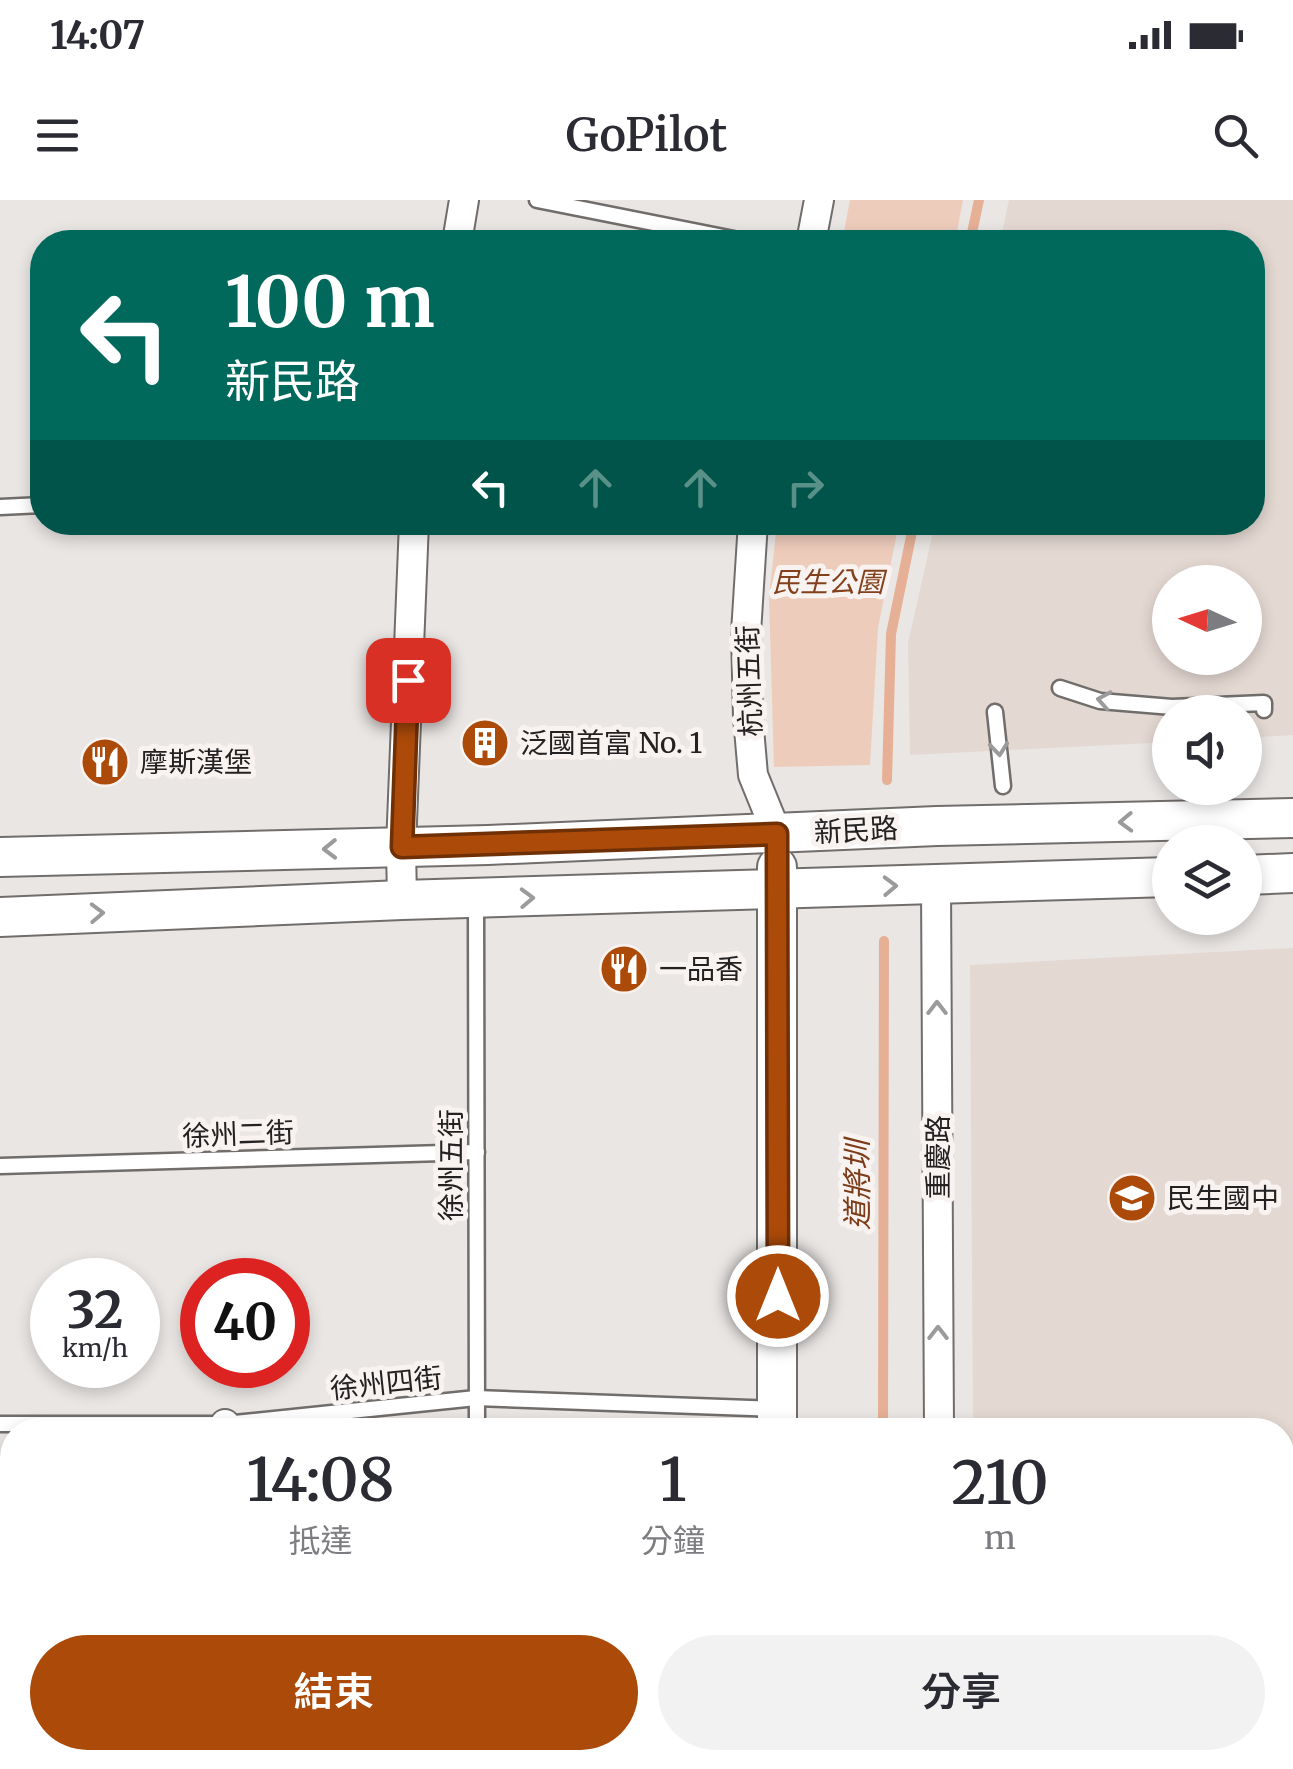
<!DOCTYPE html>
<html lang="zh-TW">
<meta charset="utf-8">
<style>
body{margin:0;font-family:Merriweather,"Noto Sans TC",serif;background:#f2f2f3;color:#2b2b33;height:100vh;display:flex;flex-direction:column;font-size:38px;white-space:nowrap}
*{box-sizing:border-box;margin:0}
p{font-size:32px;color:#7c7c81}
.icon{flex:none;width:55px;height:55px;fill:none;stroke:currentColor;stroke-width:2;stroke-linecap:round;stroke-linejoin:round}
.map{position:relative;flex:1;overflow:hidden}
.details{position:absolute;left:0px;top:1218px;width:1295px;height:352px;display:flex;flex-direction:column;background:#fff;border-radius:40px 40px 0 0;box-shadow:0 5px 15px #0003}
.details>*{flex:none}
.top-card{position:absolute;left:30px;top:30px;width:1235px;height:305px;border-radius:40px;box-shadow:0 5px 15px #0003;background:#00695c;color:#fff;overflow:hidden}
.needle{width:65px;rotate:274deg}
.controls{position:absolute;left:1152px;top:365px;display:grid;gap:20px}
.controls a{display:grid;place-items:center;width:110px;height:110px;border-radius:50%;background:#fff;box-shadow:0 5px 15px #0003;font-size:50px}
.speed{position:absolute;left:30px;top:1058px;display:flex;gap:20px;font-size:50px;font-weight:700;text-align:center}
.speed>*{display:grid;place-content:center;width:130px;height:130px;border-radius:50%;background:#fff;box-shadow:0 5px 15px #0003;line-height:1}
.speed small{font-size:25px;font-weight:400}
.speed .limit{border:15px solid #d22;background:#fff;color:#111}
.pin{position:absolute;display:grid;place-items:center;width:85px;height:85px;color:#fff;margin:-42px;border-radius:20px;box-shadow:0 5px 15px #0006}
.me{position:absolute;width:110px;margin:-55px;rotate:0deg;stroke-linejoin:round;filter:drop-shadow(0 0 8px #0008)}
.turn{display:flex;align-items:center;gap:35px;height:210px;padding:0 30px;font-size:45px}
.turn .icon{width:130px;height:130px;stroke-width:2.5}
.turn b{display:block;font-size:70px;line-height:85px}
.lanes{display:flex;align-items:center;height:95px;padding:0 30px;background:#0003;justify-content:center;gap:50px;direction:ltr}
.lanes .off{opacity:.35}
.eta{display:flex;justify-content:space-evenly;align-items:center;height:170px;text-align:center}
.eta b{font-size:60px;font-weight:600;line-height:70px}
.button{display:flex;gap:20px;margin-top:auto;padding:20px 30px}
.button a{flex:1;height:115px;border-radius:60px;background:#ac4a09;color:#fff;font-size:40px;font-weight:600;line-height:115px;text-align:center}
.button a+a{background:#f2f2f3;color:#2b2b33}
.status{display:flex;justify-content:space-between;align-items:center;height:70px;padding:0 50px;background:#fff;direction:ltr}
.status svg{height:28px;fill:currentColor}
header{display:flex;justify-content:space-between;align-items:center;height:130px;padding:0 30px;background:#fff;font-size:45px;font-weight:600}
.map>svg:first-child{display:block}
</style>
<div class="status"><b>14:07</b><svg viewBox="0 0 49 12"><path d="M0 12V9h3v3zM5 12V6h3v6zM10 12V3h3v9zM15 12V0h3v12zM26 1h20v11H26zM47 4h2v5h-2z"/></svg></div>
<header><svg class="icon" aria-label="menu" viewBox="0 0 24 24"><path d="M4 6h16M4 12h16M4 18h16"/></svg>GoPilot<svg class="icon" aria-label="search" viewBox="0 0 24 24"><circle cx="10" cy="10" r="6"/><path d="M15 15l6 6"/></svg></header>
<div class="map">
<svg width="1293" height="1569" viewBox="0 0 1293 1569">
<rect width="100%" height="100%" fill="#eae6e4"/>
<!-- built -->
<g fill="#e4d8d2" fill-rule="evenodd">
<path d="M1009 0H1293V535L1245 538V512H1170V542L910 555 908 443 935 323 1252 322V42H1000ZM1170 382H1245V458H1170Z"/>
<path d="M1293 748V1569H975V1558H1282V1230H973L970 765Z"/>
</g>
<!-- park -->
<g fill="#eeccbc">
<path d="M850 0H963L955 42H842Z"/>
<path d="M777 323H899L878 428 870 565 774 567 769 397Z"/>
<path d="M1283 1249H1293V1480L1282 1466V1290L1286 1282 1283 1281Z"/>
</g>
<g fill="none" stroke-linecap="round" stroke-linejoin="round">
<!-- stream -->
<g stroke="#e5b096" stroke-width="10">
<path d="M970 42 979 0"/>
<path d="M887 580 891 434 914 322"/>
<path d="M883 1230 884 741"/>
<path d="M882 1569V1558"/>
</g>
<!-- lane casing -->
<g stroke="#716d6b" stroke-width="19">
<g id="lane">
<path d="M537 0 749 42"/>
<path d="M0 307 42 305"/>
<path d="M1060 488 1100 501 1172 507 1264 503V510"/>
<path d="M995 512 1003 586"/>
<path d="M476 700 477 1230"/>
<path d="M0 966 477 952"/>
<path d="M0 1224H225L476 1198 777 1209"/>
<path d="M480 1558V1569"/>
</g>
</g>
<!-- street casing -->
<g stroke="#716d6b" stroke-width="32">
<g id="street">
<path d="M457 42 464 0"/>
<path d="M811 42 819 0"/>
<path d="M753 322 746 433 748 517 753 575 777 634"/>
<path d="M936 685 939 1230"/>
<path d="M402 700 401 647 414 322"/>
<path d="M225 1230V1224"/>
<path d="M940 1558V1569"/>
<path d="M220 1569V1558"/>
</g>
</g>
<!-- secondary casing -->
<g stroke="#716d6b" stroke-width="42">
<g id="secondary">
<path d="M0 657 488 645 937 626 1293 618"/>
<path d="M777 667V1230"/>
<path d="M1245 675 1293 673"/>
<path d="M0 717 402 700 1170 677"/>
<path d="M777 1569V1558"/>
</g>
</g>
<!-- lane -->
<use href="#lane" stroke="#fff" stroke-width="14"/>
<!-- street -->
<use href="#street" stroke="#fff" stroke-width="28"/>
<!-- secondary -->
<use href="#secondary" stroke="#fff" stroke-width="38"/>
</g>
<!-- one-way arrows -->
<defs><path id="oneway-chevron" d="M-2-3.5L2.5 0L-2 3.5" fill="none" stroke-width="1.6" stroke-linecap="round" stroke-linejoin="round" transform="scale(2.5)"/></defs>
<g stroke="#9c9b9b">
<use href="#oneway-chevron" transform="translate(1104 500) rotate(-170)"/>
<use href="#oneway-chevron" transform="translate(999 549) rotate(84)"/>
<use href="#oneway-chevron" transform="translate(1126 622) rotate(178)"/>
<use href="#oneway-chevron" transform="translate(330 649) rotate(179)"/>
<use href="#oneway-chevron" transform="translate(890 686) rotate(-2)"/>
<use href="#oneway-chevron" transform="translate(527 698) rotate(-2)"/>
<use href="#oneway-chevron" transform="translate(97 713) rotate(-2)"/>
<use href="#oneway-chevron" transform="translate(937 808) rotate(-90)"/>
<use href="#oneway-chevron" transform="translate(938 1133) rotate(-90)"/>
</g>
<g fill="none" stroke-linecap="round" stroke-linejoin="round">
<!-- route casing -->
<g stroke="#703006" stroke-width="25">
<path id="route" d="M408 480 402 647 777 634 778 1096"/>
</g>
<!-- route -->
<use href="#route" stroke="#ac4a09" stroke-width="18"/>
</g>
<!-- icons -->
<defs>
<g id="building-disc" transform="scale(2.5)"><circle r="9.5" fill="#ac4a09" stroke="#f8f3f1"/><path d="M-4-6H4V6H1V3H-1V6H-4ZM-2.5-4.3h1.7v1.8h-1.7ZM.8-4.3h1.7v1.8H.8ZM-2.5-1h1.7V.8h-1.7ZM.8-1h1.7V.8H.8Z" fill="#fff"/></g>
<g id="restaurant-disc" transform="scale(2.5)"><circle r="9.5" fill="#ac4a09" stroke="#f8f3f1"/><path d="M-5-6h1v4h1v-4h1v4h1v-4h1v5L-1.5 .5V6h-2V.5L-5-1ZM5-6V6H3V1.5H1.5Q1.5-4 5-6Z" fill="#fff"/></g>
<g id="school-disc" transform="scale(2.5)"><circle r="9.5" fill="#ac4a09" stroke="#f8f3f1"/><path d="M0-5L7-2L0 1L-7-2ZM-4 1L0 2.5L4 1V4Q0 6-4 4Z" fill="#fff"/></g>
</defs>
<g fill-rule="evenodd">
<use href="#building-disc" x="485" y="543"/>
<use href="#restaurant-disc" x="105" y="562"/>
<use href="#restaurant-disc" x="624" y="769"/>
<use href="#school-disc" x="1132" y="998"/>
</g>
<g text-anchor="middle" stroke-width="10" stroke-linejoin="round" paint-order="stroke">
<!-- park labels -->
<g font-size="28" font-style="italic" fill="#82401d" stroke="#f8f3f1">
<text x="828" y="392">民生公園</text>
</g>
<!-- street labels -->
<g font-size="28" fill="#232121" stroke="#f8f3f1">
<text transform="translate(749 481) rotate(-92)" y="10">杭州五街</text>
<text transform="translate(856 630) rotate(-3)" y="10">新民路</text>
<text transform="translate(238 934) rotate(-2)" y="10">徐州二街</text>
<text transform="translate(938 957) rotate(-90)" y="10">重慶路</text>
<text transform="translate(451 965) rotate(-90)" y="10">徐州五街</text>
<text transform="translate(386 1183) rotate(-6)" y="10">徐州四街</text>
</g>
<!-- poi labels -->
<g font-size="28" fill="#232121" stroke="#f8f3f1" text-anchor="start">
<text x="520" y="553">泛國首富 No. 1</text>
<text x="140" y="572">摩斯漢堡</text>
<text x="659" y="779">一品香</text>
<text x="1167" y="1008">民生國中</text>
</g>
<!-- water labels -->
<g font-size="30" font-style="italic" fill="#7d3c19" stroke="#f8f3f1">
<text transform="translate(858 985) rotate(-90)" y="10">道將圳</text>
</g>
</g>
</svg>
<div class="controls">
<a><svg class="needle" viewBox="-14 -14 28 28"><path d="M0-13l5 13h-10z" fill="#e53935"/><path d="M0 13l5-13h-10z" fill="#7c7c81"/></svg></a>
<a><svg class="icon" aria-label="sound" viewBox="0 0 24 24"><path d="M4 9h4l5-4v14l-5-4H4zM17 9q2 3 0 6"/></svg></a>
<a><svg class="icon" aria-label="layers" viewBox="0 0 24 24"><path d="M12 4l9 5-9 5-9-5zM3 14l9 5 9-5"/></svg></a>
</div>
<div class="speed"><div>32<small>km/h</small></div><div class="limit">40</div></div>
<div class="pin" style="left:408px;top:480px;background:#d93025"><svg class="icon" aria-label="arrive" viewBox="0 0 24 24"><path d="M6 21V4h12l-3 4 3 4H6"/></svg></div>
<svg class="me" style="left:778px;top:1096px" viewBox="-20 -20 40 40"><circle r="17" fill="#ac4a09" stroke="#fff" stroke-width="3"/><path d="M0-11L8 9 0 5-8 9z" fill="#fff"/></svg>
<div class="top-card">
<div class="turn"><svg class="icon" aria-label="left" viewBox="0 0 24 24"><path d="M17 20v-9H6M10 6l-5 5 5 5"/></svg><div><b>100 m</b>新民路</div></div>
<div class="lanes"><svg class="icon" aria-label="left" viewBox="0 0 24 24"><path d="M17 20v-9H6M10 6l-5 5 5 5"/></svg><svg class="icon off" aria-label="ahead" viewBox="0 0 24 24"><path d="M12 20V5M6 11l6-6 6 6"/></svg><svg class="icon off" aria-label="ahead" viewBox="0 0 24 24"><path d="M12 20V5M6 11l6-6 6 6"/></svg><svg class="icon off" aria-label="right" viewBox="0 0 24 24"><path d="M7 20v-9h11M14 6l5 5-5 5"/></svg></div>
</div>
<section class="details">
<div class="eta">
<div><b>14:08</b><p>抵達</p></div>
<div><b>1</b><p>分鐘</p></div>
<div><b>210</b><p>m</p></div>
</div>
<div class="button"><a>結束</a><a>分享</a></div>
</section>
</div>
